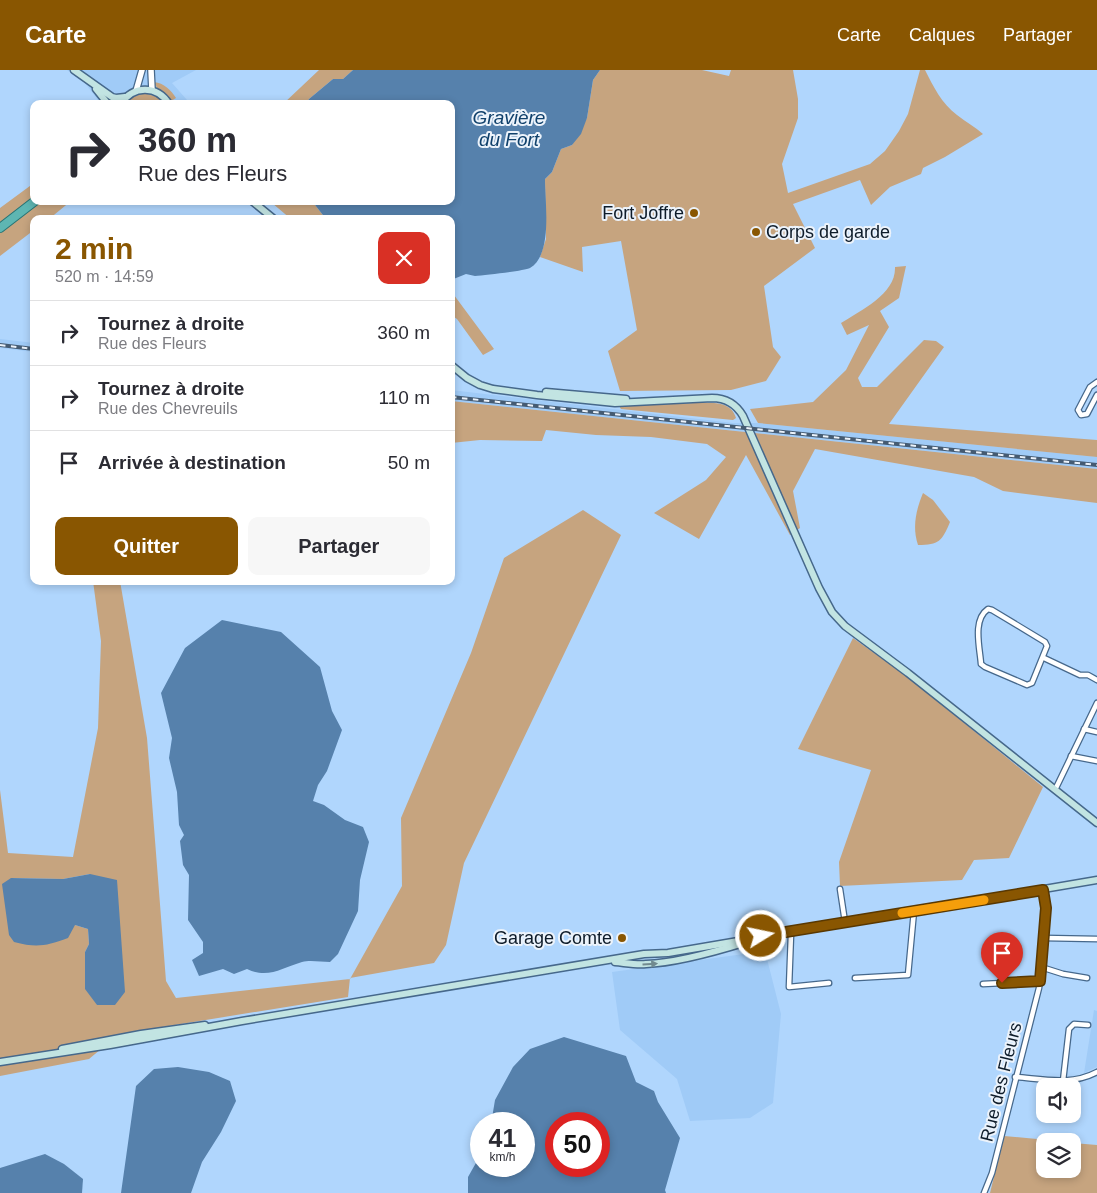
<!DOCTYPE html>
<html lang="fr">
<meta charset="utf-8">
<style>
body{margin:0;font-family:Helvetica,sans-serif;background:#f7f7f7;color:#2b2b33;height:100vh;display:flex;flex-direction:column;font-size:19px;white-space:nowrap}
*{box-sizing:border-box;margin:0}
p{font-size:16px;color:#7c7c81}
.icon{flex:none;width:28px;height:28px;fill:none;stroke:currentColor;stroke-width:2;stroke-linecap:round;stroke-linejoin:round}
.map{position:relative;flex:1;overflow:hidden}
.panel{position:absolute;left:30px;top:145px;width:425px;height:370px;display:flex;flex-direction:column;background:#fff;border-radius:10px;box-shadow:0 2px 8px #0003}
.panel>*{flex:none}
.banner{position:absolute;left:30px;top:30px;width:425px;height:105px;border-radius:10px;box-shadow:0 2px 8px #0003;background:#fff;color:#2b2b33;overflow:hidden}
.buttons{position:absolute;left:1036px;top:1008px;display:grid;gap:10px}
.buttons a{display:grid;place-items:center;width:45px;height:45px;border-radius:10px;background:#fff;box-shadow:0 2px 8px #0003;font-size:25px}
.speed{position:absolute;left:470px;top:1042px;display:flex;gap:10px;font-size:25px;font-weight:700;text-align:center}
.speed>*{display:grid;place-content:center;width:65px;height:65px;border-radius:50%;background:#fff;box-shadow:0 2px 8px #0003;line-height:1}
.speed small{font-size:12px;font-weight:400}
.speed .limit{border:8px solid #d22;background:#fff;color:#111}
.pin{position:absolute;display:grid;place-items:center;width:42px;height:42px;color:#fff;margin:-51px -21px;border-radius:50% 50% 50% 0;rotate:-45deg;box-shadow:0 0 5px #0007}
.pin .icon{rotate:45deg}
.me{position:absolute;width:55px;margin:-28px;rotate:80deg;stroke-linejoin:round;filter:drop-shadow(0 0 4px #0008)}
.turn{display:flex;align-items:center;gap:18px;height:105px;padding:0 25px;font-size:22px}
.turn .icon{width:65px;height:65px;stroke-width:2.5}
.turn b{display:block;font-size:35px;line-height:42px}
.round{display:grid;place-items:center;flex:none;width:52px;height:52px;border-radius:10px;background:#f7f7f7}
.overview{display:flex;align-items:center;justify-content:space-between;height:85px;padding:0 25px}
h1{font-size:30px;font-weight:600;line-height:38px;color:#895601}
.cta{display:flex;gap:10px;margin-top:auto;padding:10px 25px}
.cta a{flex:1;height:58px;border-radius:10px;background:#895601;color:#fff;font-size:20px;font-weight:600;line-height:58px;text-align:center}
.cta a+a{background:#f7f7f7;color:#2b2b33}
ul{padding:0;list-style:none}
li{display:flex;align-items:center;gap:15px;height:65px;padding:0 25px;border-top:1px solid #e1e1e2}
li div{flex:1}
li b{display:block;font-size:19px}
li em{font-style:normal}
header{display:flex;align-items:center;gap:30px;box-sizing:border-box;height:70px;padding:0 25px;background:#895601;color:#fff}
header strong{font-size:24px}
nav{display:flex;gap:28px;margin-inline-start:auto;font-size:18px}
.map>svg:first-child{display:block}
</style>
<header>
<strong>Carte</strong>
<nav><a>Carte</a><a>Calques</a><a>Partager</a></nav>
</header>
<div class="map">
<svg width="1097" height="1123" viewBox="0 0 1097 1123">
<rect width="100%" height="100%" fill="#b0d6fd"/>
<!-- built -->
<g fill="#a0cbf7">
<path d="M67 0H196L172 13 187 30V34H101L85 13Z"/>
<path d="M0 269 34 273V282L0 278Z"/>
<path d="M451 320 733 353H758L1097 387V399L451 331Z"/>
<path d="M765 881 781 944 773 1033 750 1048 690 1051 677 1009 620 960 612 902Z"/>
<path d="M1094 940 1097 941V997L1084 1003Z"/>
</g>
<!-- green -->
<g fill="#c6a47f" fill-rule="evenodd">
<path d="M319 0H353L343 9H333L309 29 306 34H283Z"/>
<path d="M600 0H702L729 6 731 0H793L798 29V48L782 94 788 123 870 94 885 81 899 61 908 44 920 0H925C933 16 942 34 957 45 966 52 975 57 983 64L945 87 923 98 921 104 890 117 871 135 860 110 793 134 815 178 764 216 773 277 781 287 766 311 731 320 620 321 608 281 637 260 621 171 582 177 583 202 540 187 546 169 545 109 552 102 561 79 572 75 587 48 593 10Z"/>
<path d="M154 12C164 13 171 20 176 28L171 31C166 24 156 20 154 12Z"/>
<path d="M144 23 158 27 164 34H125L130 28Z"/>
<path d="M34 113V131H71L49 149H34V160L0 186V138Z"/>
<path d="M272 131H312L326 149H291L272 133Z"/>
<path d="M906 196 899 228 880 241 889 257 858 308 862 317H877L924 270 936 271 944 277 889 354 1097 370V387L758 353 750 339 813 332 846 300 869 255 847 265 841 253C861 240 896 224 895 197Z"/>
<path d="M451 221 494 279 483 285 457 249 451 245Z"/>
<path d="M451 331 1097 399V433L1003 421 974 407 815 379 793 421 800 458 790 465 746 385 699 469 654 443 706 410 726 387 707 374 651 367 596 365 546 360 542 371 480 370 451 373Z"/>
<path d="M695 333C710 333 731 330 736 348L733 350 621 339 619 336Z"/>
<path d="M923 423 933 430 950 452C942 471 939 475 918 475 912 457 916 440 923 423Z"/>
<path d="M583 440 621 465 464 793 446 875 434 893 350 908 348 927 119 964 89 989 0 1006V720L8 783 73 787 98 658 101 571 93 511H120L147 668 166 911 176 928 350 909 402 816 401 748 471 583 504 488ZM90 804 97 935 85 882 89 874 88 859 75 855 11 808 63 809Z"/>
<path d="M853 568 904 604 1043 717 1009 788 974 790 962 810 840 816 839 792 871 700 798 679Z"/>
<path d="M1004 1066 1058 1071H1045V1099H1072L1073 1073 1097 1075V1123H990Z"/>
</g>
<!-- water -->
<g fill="#5681ac" fill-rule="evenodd">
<path d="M353 0H600L593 10 587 48 581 64 572 75 561 79 552 102 545 109C545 132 553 185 530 198 524 201 485 205 475 206L466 204 451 210V149H326L312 131H451V34H306L309 29 333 9H343Z"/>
<path d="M222 550 281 562 320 597 332 641 342 660 327 701 318 715 313 731 324 735 345 750 363 757 369 772 360 810 358 841 338 884 330 892C321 892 310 890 302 892 282 898 268 909 247 899L234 904 223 899 199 906 192 890 203 883V872L188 850 189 805 183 795 180 771 184 765 179 755 177 722 169 688 172 668 161 623 185 578Z"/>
<path d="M90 804 117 810 125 922 115 935H97L85 919V882L89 874 88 859 75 855 68 868C46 876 37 878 14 872L9 865 2 814 11 808 63 809Z"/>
<path d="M564 967 626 986 636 1012 654 1021 658 1032 680 1068 665 1120 666 1123H468V1107L481 1084V1096H524V1054H491L495 1030 513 997 530 979ZM556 1054H599V1096H556Z"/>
<path d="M178 997 209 1002 230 1011 236 1031 221 1062 202 1092 191 1123H121L136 1016 154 999Z"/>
<path d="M45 1084 64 1094 83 1109 82 1123H0V1098Z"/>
</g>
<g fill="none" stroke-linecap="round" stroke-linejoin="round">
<!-- minor casing -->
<g stroke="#46688b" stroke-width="7">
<g id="minor">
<path d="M1097 312 1090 317 1078 340 1081 345 1087 344 1097 325"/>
<path d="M988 539 992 540 1045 572 1047 576 1032 613 1027 615 985 597 981 594C980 578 972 550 988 539Z"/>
<path d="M1044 588 1080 605H1088L1097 610"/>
<path d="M1084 659 1097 662"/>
<path d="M1071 686 1097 691"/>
<path d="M1055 720 1097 633"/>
<path d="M840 819 845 852"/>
<path d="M789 861 791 864 789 917 829 913"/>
<path d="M1044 868 1097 869"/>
<path d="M1041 897 1063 904 1087 908"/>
<path d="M855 908 908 905 914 841"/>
<path d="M983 914 1040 911"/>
<path d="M1015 1007C1043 1009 1071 1016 1097 1002"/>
<path d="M1063 1011 1069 959 1074 954 1088 955"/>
<path d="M984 1123 992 1103 1039 918 1046 838 1043 820"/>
</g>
</g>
<!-- tertiary casing -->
<g stroke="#46688b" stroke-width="8">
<g id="tertiary">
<path d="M151 0 152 20"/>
<path d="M136 21 142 0"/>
</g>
</g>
<!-- secondary casing -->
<g stroke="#46688b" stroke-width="9">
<g id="secondary">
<path d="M74 0 112 27 116 28 125 27"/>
<path d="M96 19 108 34"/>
<path d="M121 34C133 15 157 15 169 34"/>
<path d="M252 131 274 149"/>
<path d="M451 295 467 308 480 315 493 319 537 325 615 333 712 328C726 328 736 334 743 346L819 518 832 542 845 556 908 603 1097 753"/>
<path d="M546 322 626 329"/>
<path d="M615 892C626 893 636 895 646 894 677 893 718 881 747 872"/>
<path d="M62 979 141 964 205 955"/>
<path d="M0 992 110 975 242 951 644 884 668 883 1097 810"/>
</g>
</g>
<!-- trunk casing -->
<g stroke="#277475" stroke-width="10">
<path id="trunk" d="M0 158 35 131"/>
</g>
<!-- minor -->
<use href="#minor" stroke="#fff" stroke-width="4.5"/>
<!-- tertiary -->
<use href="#tertiary" stroke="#fff" stroke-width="5.5"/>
<!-- secondary -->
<use href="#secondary" stroke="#c2e4e2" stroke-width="6"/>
<!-- trunk -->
<use href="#trunk" stroke="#5eb6b2" stroke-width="8"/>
<!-- rail casing -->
<g stroke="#455b72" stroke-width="4">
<g id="rail">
<path d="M0 275 34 279"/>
<path d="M451 327 1097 395"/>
</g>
</g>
<!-- rail -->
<use href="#rail" stroke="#ecf3fb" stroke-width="2" stroke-dasharray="5.5" stroke-linecap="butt"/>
</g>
<!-- one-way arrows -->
<defs><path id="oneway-solid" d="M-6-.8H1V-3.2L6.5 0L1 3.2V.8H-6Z" transform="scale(1.25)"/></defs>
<use fill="#718a8f" href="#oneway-solid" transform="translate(650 894) rotate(-4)"/>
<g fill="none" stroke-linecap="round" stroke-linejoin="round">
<!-- route casing -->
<g stroke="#593801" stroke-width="12">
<path id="route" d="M761 866 1043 820 1046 838 1040 911 1002 913"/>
</g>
<!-- route -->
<use href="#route" stroke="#895601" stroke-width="9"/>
<!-- slow -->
<path stroke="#f59e0b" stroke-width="9" d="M902 843 984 830"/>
</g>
<!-- markers -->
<g fill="#895601" stroke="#ecf3fb" stroke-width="2">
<circle cx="694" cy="143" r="5"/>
<circle cx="756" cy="162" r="5"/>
<circle cx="622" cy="868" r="5"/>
</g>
<g text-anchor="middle" stroke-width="4" stroke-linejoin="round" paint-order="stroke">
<!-- poi labels -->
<g font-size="18" fill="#0e1c2a" stroke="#ecf3fb" text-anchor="end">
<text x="684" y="149">Fort Joffre</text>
<text x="766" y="168" text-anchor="start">Corps de garde</text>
<text x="612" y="874">Garage Comte</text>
</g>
<!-- street labels -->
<g font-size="18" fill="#0e1c2a" stroke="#ecf3fb">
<text transform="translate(1001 1012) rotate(-76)" y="6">Rue des Fleurs</text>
</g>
<!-- water labels -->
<g font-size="19" font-style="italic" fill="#10416c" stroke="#ecf3fb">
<text x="509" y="54">Gravière<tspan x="509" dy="22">du Fort</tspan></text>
</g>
</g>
</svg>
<div class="buttons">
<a><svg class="icon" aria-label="sound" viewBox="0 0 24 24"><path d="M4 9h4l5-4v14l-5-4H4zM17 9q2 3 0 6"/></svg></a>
<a><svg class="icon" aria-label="layers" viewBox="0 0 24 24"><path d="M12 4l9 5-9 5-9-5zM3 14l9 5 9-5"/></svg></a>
</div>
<div class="speed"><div>41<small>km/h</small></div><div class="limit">50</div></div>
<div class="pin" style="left:1002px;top:913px;background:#d93025"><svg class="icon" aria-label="arrive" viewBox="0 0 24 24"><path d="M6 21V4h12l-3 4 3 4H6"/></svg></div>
<svg class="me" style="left:761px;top:866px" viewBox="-20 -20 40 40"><circle r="17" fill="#895601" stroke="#fff" stroke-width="3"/><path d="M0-11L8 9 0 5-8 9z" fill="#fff"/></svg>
<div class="banner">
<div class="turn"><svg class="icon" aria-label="right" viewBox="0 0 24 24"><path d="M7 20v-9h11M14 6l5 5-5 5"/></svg><div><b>360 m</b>Rue des Fleurs</div></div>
</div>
<section class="panel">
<div class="overview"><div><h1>2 min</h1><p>520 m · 14:59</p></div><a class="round" style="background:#d93025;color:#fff"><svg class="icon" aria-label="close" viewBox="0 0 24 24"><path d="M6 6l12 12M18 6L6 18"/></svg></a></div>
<ul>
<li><svg class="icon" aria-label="right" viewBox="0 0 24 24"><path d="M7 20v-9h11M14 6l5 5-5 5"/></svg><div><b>Tournez à droite</b><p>Rue des Fleurs</p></div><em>360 m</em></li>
<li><svg class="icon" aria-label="right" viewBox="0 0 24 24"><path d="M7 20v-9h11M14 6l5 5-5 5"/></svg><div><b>Tournez à droite</b><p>Rue des Chevreuils</p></div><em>110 m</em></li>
<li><svg class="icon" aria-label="arrive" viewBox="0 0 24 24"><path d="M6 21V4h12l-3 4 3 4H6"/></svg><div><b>Arrivée à destination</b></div><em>50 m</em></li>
</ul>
<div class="cta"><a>Quitter</a><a>Partager</a></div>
</section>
</div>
